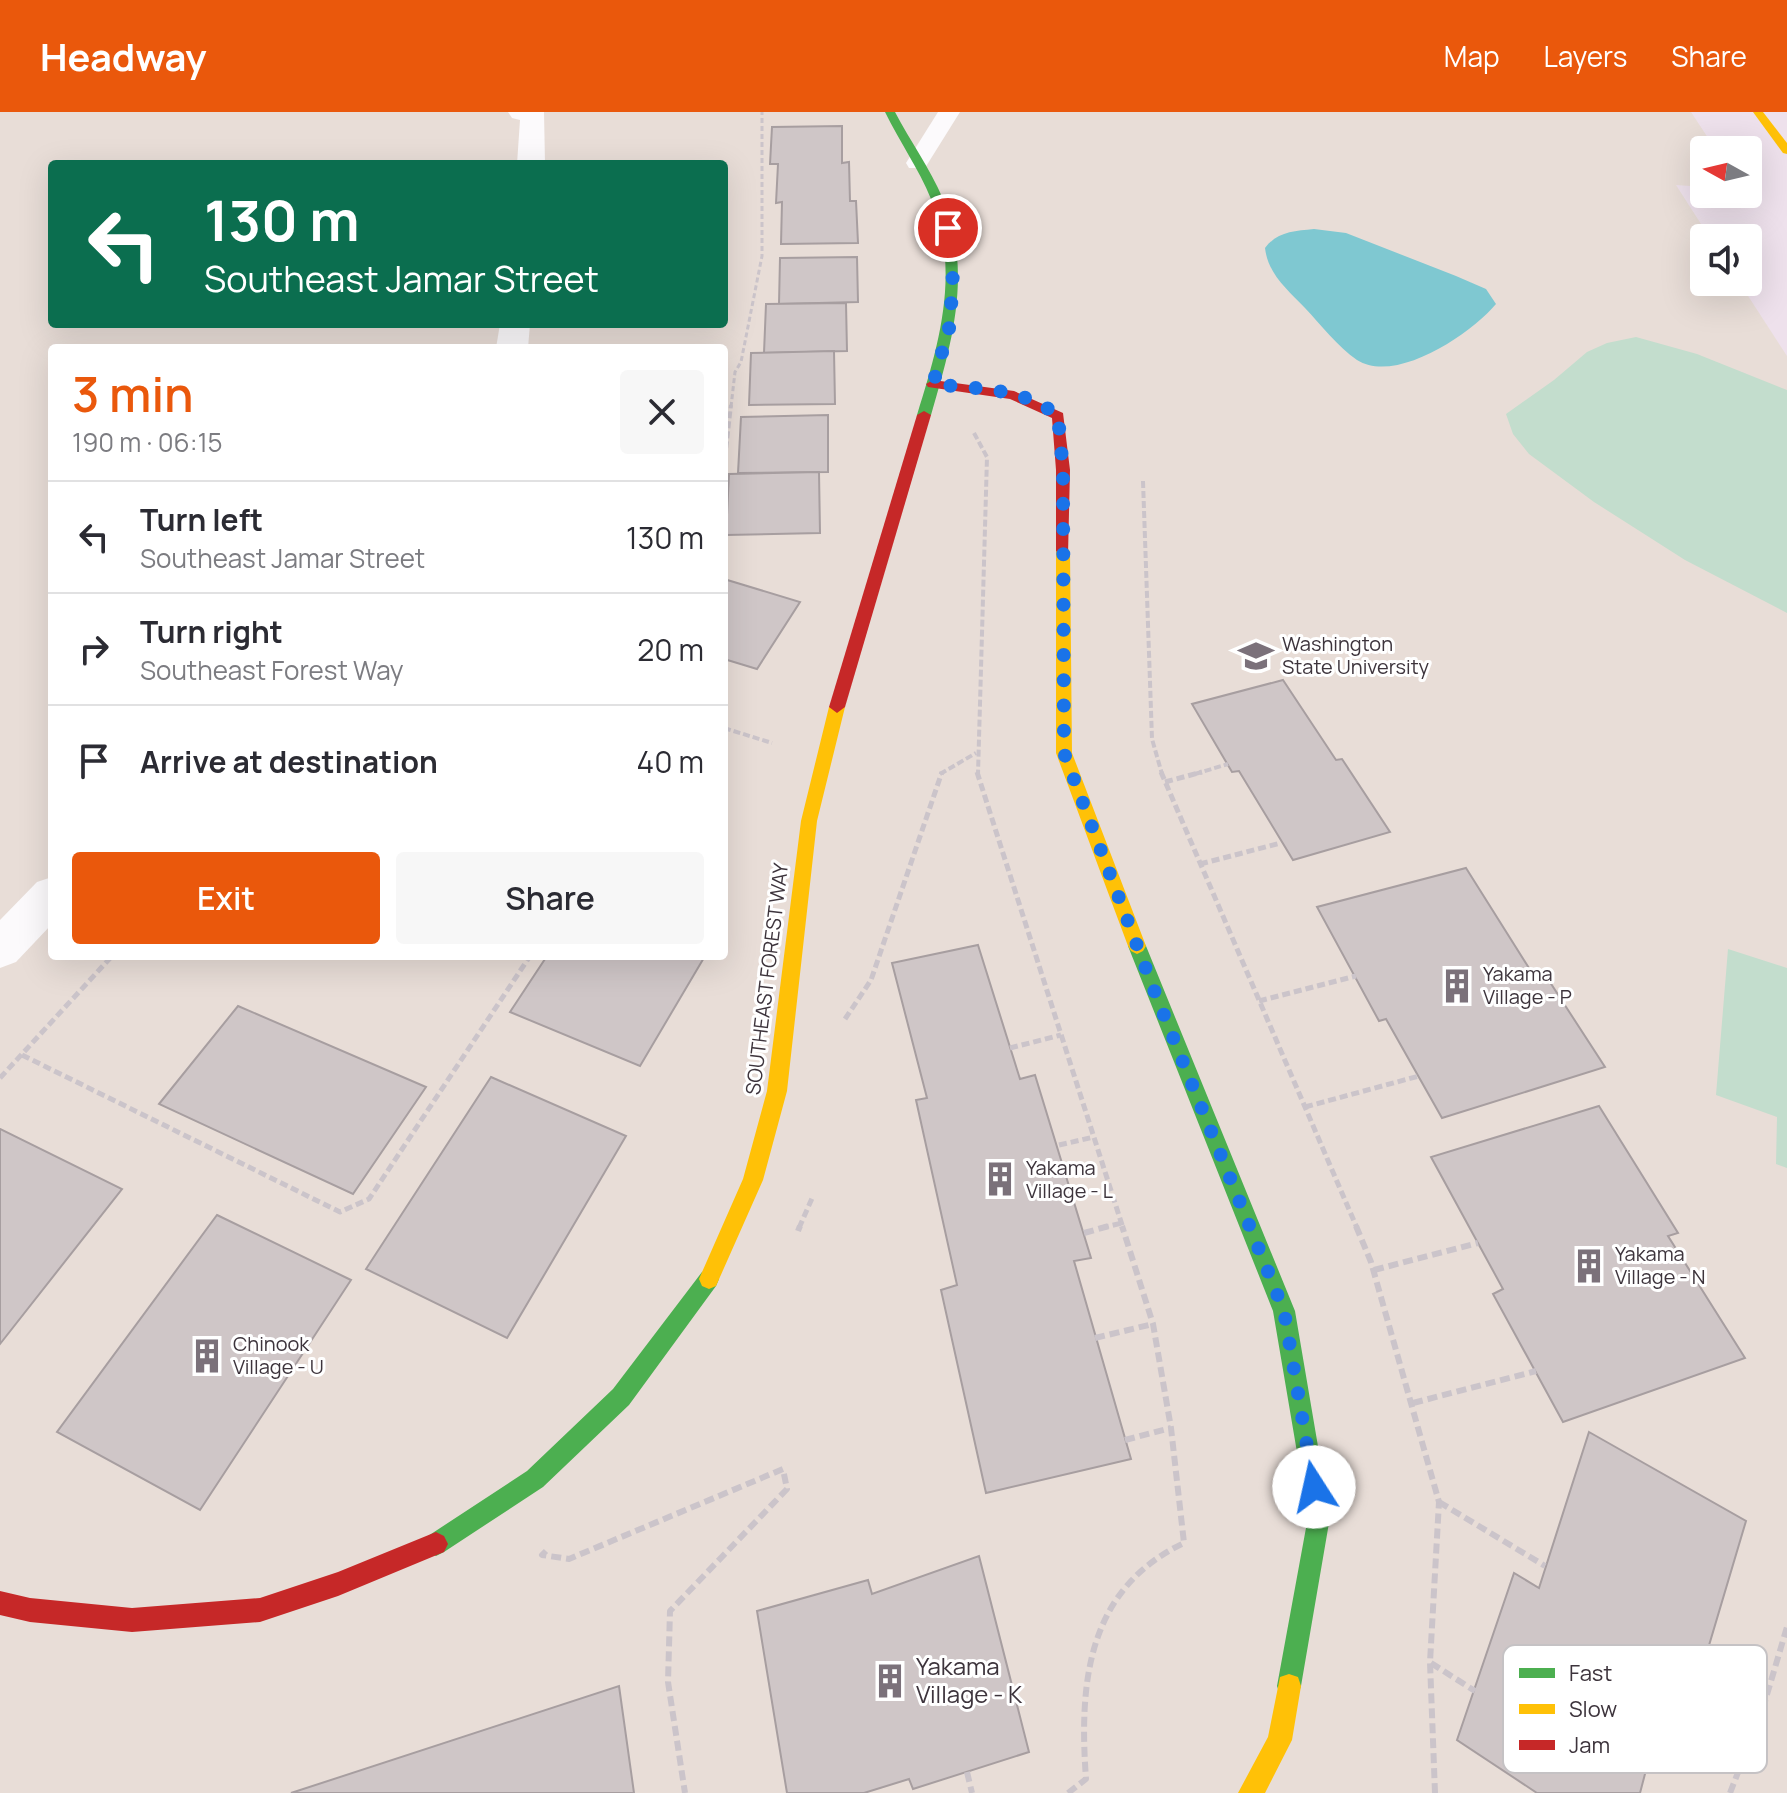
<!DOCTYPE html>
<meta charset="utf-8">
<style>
body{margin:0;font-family:Manrope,sans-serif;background:#f7f7f7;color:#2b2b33;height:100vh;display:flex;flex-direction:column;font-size:30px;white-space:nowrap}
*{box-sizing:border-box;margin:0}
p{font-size:26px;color:#7c7c81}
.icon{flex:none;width:44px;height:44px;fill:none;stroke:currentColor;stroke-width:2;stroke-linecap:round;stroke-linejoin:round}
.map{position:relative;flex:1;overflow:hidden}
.side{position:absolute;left:48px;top:232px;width:680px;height:616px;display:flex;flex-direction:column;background:#fff;border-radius:8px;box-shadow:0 8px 32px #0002}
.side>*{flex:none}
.top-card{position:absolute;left:48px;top:48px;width:680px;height:168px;border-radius:8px;box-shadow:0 8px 32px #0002;background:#0b6e4f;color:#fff;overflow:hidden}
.needle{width:52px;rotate:278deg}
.fabs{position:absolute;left:1690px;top:24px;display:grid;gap:16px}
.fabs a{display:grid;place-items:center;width:72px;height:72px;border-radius:8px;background:#fff;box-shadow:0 8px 32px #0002;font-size:40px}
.pin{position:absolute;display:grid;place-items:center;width:68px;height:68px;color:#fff;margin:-34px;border:4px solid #fff;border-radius:50%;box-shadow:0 2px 8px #0007}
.me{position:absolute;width:88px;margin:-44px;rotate:350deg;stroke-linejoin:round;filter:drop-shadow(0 0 6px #0008)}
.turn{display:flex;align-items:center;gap:28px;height:168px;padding:0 24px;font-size:36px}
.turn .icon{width:104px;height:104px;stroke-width:2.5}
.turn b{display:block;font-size:56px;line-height:68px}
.round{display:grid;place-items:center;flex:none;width:84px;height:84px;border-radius:8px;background:#f7f7f7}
.summary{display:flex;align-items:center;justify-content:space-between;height:136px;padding:0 24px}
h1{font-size:48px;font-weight:600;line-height:60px;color:#ea580c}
.primary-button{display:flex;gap:16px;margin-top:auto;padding:16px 24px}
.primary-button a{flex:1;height:92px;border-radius:8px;background:#ea580c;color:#fff;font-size:32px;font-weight:600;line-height:92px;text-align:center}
.primary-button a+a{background:#f7f7f7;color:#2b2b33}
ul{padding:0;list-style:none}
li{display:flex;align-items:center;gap:24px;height:112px;padding:0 24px;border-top:2px solid #e1e1e2}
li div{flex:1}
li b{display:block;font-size:30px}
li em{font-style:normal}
header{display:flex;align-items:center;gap:48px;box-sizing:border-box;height:112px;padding:0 40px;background:#ea580c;color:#fff}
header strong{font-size:38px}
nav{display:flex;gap:44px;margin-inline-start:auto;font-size:28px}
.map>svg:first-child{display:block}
</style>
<header>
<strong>Headway</strong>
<nav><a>Map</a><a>Layers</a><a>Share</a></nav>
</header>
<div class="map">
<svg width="1787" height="1681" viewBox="0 0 1787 1681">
<rect width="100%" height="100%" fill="#eee1ec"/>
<!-- education -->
<path fill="#e8ddd7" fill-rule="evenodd" d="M0 0H1691L1716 38H1704V75L1676 73 1710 126H1704V170H1739L1787 244V1681H0ZM52 52H724V212H52ZM52 236H724V844H52Z"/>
<!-- green -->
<g fill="#c3ddcd">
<path d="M1636 225 1697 242 1787 278V501L1685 448 1594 390 1529 342 1513 322 1506 302 1554 268 1587 240 1607 231Z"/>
<path d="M1728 837 1787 856V1056L1776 1052 1777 1005 1716 983Z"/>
</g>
<!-- water -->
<path fill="#7fc8d1" d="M1314 117 1346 121 1456 164 1486 177 1496 192C1472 221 1396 273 1357 248 1338 235 1321 213 1305 196 1287 177 1268 162 1265 136 1277 120 1293 119 1314 117Z"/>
<!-- building -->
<g fill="#cfc6c7" stroke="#a79ea0" stroke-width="2">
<path d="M842 14V51L849 50 850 89H856L858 131 781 132 782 90 776 91 778 52H770L772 15Z"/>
<path d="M857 145 858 190 779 192 780 146Z"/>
<path d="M846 191 847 239 764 241 766 192Z"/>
<path d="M834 239 835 292 749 293 751 241Z"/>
<path d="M828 303V360L738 361 741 305Z"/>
<path d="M819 360 820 421 726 423 729 362Z"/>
<path d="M724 467 800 490 757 557 724 547Z"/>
<path d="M1283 568 1336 648 1342 647 1390 720 1293 748 1239 659 1232 660 1192 592Z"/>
<path d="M1466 756 1534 864 1544 861 1605 955 1442 1006 1386 907 1379 909 1317 795Z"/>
<path d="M978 833 1020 967 1035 963 1091 1146 1074 1149 1131 1347 986 1381 941 1178 957 1173 916 988 927 986 892 851Z"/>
<path d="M547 844H705L640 954 510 900Z"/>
<path d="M238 894 426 975 353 1082 159 992Z"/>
<path d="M491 965 626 1024 507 1226 366 1157Z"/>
<path d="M1599 994 1678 1121 1668 1124 1745 1246 1563 1310 1493 1182 1503 1177 1431 1045Z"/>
<path d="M0 1017 122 1077 0 1232Z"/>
<path d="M217 1103 351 1168 200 1398 57 1320Z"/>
<path d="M1589 1320 1746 1409 1696 1577 1672 1559 1640 1681H1537L1457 1628 1514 1461 1539 1476Z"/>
<path d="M979 1444 1029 1640 913 1677 909 1667 864 1681H787L757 1499 868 1468 872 1482Z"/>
<path d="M619 1574 634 1681H291Z"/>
</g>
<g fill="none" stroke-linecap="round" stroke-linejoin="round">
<!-- path-far3 -->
<path stroke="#cbc4ca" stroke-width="3" stroke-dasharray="5 3" stroke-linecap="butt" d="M731 295 735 260 741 250 762 144V0"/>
<!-- path-far2 -->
<g stroke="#cbc4ca" stroke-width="4" stroke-dasharray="7 3" stroke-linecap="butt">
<path d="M974 321 987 345 978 662"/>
<path d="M724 356 731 293"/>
<path d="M1143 369 1152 627 1162 662"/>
<path d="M724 616 772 631"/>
<path d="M940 662 976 641"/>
<path d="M1195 662 1228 652"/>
</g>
<!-- path-far1 -->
<g stroke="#cbc4ca" stroke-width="5" stroke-dasharray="8 4" stroke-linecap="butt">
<path d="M977 660 1123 1116"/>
<path d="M1161 660 1357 1116"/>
<path d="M1165 670 1202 660"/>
<path d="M1200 752 1281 731"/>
<path d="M1259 889 1356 864"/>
<path d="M845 907 871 868 942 660"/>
<path d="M1010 936 1061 923"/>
<path d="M22 943 340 1100 369 1087 530 844"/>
<path d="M0 966 112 844"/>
<path d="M1305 995 1419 964"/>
<path d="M1059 1033 1094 1025"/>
<path d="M799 1116 813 1084"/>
<path d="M1101 1116 1122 1111"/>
</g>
<!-- path -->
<g stroke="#cbc4ca" stroke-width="6" stroke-dasharray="10 5" stroke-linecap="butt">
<path d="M1356 1114 1371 1150 1439 1390 1430 1550 1435 1681"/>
<path d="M798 1119 800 1114"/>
<path d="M1084 1121 1109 1114"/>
<path d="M1374 1158 1478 1131"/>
<path d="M1095 1226 1153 1212"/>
<path d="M1413 1291 1536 1259"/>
<path d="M1125 1328 1171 1316"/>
<path d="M1439 1390 1545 1454"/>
<path d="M546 1439 542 1443 569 1447 783 1357 787 1377 670 1499 668 1570 685 1681"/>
<path d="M1431 1551 1475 1579"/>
<path d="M967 1660 972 1681"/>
<path d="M1068 1681 1086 1667C1079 1571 1087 1477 1184 1431L1171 1316 1153 1212 1122 1114"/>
<path d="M1730 1681 1763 1596 1787 1515"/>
</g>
<!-- lane -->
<path fill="#fcfafc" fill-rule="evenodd" d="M938 0H960L925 56H909L906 51Z"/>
<!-- street -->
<g fill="#fcfafc" fill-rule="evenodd">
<path d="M508 0H544L545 52H517L520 8 512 6Z"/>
<path d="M500 212H530L528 236H496Z"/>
<path d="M52 765V812L16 850 0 856V808L37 770Z"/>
</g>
<!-- fast -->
<g fill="#4caf50" fill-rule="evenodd">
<path d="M885 0H895C910 29 930 56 943 87 973 159 952 231 931 303L924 307 917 303C939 232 961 159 931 87 919 57 899 29 885 0Z"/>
<path d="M1137 826 1143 829 1146 834 1295 1199 1330 1405 1301 1574 1298 1583 1289 1586 1280 1583 1277 1574 1308 1405 1273 1199 1128 834 1131 829Z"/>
<path d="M709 1157 716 1160 719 1167 716 1174 629 1293 543 1375 444 1440 436 1444 428 1440 424 1432 428 1424 527 1359 613 1277 702 1160Z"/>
</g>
<!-- slow -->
<g fill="#ffc107" fill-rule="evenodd">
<path d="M1753 0H1763L1787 31V42L1783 41Z"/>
<path d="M1063 434 1070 439 1072 641 1146 834 1143 839 1137 842 1131 839 1128 834 1056 641V439Z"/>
<path d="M837 589 845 595 817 709 787 979 763 1068 716 1174 709 1177 702 1174 699 1167 743 1067 767 979 801 709 829 595Z"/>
<path d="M1289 1562 1298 1565 1301 1574 1292 1628 1265 1681H1238L1268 1625 1280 1565Z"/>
</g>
<!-- jam -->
<g fill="#c62828" fill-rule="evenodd">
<path d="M933 268 1014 279 1063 301 1070 358 1068 443 1063 444 1056 439V358L1052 306 1010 287 928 275 926 272Z"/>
<path d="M924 299 931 303 845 595 837 601 829 595 917 303Z"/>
<path d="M436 1420 444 1424 448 1432 444 1440 338 1484 260 1510 132 1520 30 1510 0 1503V1479L30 1486 132 1496 260 1486 338 1460Z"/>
</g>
</g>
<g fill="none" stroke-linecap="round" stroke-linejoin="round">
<!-- route -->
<path stroke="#1a73e8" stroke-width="14" stroke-dasharray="0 25.2" d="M948 116 953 160 950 213 933 272C976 277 1023 275 1058 304L1063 358 1064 641 1157 886 1284 1199 1314 1375"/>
</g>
<!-- icons -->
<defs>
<g id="university-bare" transform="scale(2.76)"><path d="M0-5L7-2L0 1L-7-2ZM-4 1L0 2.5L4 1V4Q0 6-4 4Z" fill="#7b717a" stroke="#fff" stroke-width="2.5" paint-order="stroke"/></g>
<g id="building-bare" transform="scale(2.76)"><path d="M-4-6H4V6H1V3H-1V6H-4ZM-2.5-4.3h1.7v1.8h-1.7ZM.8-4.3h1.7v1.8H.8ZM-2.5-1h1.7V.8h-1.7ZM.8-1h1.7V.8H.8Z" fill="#7b717a" stroke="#fff" stroke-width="2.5" paint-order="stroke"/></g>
</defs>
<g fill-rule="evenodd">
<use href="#university-bare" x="1256" y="544"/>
<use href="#building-bare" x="1457" y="874"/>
<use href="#building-bare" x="1000" y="1067"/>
<use href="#building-bare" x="1589" y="1154"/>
<use href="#building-bare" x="207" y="1244"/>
<use href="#building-bare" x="890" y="1569"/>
</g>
<g text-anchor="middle" stroke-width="6" stroke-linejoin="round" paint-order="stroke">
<!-- poi labels -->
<g font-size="20" fill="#3d343c" stroke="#fff" text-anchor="start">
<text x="1282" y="539">Washington<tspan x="1282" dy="23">State University</tspan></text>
<text x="1483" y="869">Yakama<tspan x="1483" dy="23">Village - P</tspan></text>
<text x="1026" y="1063">Yakama<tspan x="1026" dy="23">Village - L</tspan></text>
<text x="1615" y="1149">Yakama<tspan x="1615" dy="23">Village - N</tspan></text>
<text x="233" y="1239">Chinook<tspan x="233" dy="23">Village - U</tspan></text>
</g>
<!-- street labels -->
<g font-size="20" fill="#3d343c" stroke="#fff">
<text transform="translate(767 867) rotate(-83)" y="7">SOUTHEAST FOREST WAY</text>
</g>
<!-- near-poi labels -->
<g font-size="24" fill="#3d343c" stroke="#fff" text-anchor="start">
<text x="916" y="1563">Yakama<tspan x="916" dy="28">Village - K</tspan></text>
</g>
</g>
<!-- legend -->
<rect x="1503" y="1533" width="264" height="128" rx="12" fill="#fff" stroke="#c5c2c4" stroke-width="2"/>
<rect x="1519" y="1556" width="36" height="10" fill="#4caf50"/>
<rect x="1519" y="1592" width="36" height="10" fill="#ffc107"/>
<rect x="1519" y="1628" width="36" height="10" fill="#c62828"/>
<g font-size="22" fill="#3d343c">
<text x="1569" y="1569">Fast</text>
<text x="1569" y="1605">Slow</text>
<text x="1569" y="1641">Jam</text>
</g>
</svg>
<div class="fabs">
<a><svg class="needle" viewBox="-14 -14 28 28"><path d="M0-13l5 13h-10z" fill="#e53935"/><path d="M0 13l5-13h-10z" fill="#7c7c81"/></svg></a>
<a><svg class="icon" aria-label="sound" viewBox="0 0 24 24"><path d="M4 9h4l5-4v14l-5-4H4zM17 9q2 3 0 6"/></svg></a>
</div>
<div class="pin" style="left:948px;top:116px;background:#d93025"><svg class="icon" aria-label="arrive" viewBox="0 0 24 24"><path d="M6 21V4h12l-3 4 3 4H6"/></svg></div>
<svg class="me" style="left:1314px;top:1375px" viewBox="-20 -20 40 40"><circle r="19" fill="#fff"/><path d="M0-13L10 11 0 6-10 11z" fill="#1a73e8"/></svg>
<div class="top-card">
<div class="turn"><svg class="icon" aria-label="left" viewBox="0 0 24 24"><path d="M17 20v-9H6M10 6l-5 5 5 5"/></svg><div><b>130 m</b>Southeast Jamar Street</div></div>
</div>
<section class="side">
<div class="summary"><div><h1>3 min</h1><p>190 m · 06:15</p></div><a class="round"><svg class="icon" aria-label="close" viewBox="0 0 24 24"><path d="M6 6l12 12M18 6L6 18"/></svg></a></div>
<ul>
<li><svg class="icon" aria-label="left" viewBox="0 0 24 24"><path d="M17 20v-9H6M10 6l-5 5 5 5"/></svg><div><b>Turn left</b><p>Southeast Jamar Street</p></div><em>130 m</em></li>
<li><svg class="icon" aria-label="right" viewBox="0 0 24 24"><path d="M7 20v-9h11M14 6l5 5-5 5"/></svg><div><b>Turn right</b><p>Southeast Forest Way</p></div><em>20 m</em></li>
<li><svg class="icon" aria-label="arrive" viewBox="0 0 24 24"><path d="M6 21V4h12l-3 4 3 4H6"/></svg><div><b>Arrive at destination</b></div><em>40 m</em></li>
</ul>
<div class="primary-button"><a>Exit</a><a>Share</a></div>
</section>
</div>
